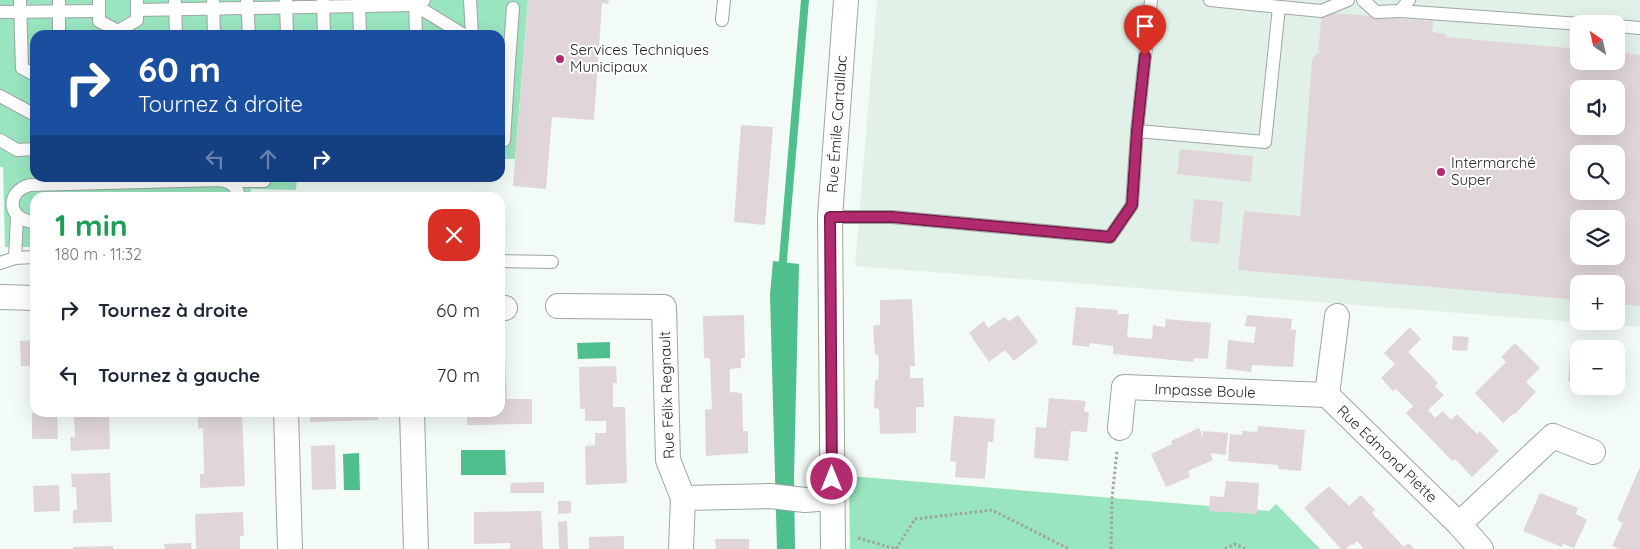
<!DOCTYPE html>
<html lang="fr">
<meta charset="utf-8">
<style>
body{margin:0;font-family:Quicksand,sans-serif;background:#f2f2f3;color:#1f2937;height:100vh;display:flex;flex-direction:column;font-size:19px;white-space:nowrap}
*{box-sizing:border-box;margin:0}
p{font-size:16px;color:#747a83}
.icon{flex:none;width:28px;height:28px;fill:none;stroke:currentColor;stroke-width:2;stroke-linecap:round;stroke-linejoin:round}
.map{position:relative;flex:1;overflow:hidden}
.sheet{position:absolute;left:30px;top:192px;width:475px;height:225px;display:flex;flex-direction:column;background:#fff;border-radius:15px;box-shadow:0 5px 20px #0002}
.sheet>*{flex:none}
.top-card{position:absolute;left:30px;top:30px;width:475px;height:152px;border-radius:15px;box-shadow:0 5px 20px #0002;background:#1a4fa0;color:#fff;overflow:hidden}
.needle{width:32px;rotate:326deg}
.tools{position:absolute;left:1570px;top:15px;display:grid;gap:10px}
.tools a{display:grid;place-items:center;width:55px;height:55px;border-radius:10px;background:#fff;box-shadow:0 5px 20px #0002;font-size:25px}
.pin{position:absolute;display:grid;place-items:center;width:42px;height:42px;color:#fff;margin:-51px -21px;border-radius:50% 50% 50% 0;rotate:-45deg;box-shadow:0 0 5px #0007}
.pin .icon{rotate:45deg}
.me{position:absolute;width:55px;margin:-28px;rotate:0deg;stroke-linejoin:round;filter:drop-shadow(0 0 4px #0008)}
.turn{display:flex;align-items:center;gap:18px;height:105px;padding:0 25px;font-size:22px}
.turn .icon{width:65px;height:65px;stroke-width:2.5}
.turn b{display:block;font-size:35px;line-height:42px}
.lanes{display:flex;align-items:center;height:48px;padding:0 25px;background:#0003;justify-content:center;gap:25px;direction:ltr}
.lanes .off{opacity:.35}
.round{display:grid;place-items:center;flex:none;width:52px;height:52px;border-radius:15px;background:#f2f2f3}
.headline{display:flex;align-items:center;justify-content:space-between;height:85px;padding:0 25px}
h1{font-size:30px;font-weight:700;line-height:38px;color:#1e9e55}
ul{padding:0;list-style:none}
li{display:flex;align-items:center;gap:15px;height:65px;padding:0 25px}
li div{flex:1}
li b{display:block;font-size:19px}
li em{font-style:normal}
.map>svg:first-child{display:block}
</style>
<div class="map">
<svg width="1640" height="549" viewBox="0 0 1640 549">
<rect width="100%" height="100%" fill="#f2fbf6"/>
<!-- built -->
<path fill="#e1f1e8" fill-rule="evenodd" d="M877 0H1640V327L855 266ZM1579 24H1616V61H1579ZM1579 89H1616V126H1579ZM1579 154H1616V191H1579ZM1579 219H1616V256H1579ZM1579 284H1616V321H1579Z"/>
<!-- green -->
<g fill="#98e5bf">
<path d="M0 0H528L515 159H500V35H35V178H297L296 190 251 189 250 198H35V247H5L3 167H0Z"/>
<path d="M849 476 1269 511 1276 504 1320 549H850Z"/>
</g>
<!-- water -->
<g fill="#4fbf8e">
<path d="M773 261 799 264 794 477 795 549H777L770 295Z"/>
<path d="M610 342V358L578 359 577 343Z"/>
<path d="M461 450H505L506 475H461Z"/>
<path d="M359 453 360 490H344L343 454Z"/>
</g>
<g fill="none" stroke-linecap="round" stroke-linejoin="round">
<!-- stream -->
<path stroke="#4fbf8e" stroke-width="8" d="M782 272 805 0"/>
</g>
<!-- building -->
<g fill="#e0d6da" fill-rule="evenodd">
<path d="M528 0H609L608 4 602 3 594 120 552 117 546 189 513 186Z"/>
<path d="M1322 12 1428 21V17H1434L1432 32 1445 34V37L1579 49V61H1616V52L1640 55V306L1616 304V284H1579V300L1238 270 1244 211 1300 216 1312 61 1314 56 1319 52 1324 51H1318ZM1579 89H1616V126H1579ZM1579 154H1616V191H1579ZM1579 219H1616V256H1579Z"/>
<path d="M741 125 773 127 765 225 734 222Z"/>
<path d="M1180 149 1253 156 1251 182 1177 174Z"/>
<path d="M1194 199 1223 202 1219 244 1190 241Z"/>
<path d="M912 299 915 366H910V378H923L924 407H916V433L880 434 879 409 874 408 875 380 878 379 879 367 878 354 875 355 873 326 880 325V300Z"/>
<path d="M1076 307 1118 310 1117 314H1129L1127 337 1152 339 1153 325 1165 327 1166 319 1211 323 1208 359 1194 358 1193 362 1113 354V346L1090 343 1089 347 1072 345Z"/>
<path d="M744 315 745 358H741V368L730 369V392L742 393 743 431H748V453L706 456 705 410 712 409 710 358H704L703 316Z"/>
<path d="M1018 315 1038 342 1014 361 1005 350 989 362 969 333 984 321 988 328 1004 317 1009 321Z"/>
<path d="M1247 315 1292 319 1291 329 1296 330 1293 367 1252 365 1251 372 1226 369 1228 340 1254 343 1256 327 1245 326Z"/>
<path d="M1410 327 1421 339 1408 352 1438 383 1435 386 1444 395 1428 410 1435 418 1443 411 1451 420 1457 414 1477 434 1480 431 1499 451 1472 477 1455 459 1452 461 1406 413 1413 406 1396 389 1393 391 1381 378 1395 364 1384 353Z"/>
<path d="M1453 336 1469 337 1467 351 1452 350Z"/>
<path d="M35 340V366H21L20 341Z"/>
<path d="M1515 343 1540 368 1526 382 1536 392 1514 415 1513 414 1503 423 1475 393 1506 362 1501 357Z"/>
<path d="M1571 349 1579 350V382L1568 381Z"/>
<path d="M500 359H505L507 399H532V424L467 425V412H500Z"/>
<path d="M616 366 617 383H613V407H625L627 483 586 485 585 446 595 445V433H606V421H585V409H580L579 367Z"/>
<path d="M1590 386H1616V390L1590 388Z"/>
<path d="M1049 398 1086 401 1084 412H1089L1087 432 1071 431 1068 461 1034 458 1036 427 1046 428Z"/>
<path d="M57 412 58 439H32V413Z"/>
<path d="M70 412H109L110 449 71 451 70 437H75L74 414 70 415Z"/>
<path d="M310 412H378V420L310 422Z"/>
<path d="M242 413 245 486 200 488V474H204L203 428 198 429V414Z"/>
<path d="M954 416 995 419 993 442H988L985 479 955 477 956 462 950 461Z"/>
<path d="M1258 426 1305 430 1301 471 1278 469V465L1228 461 1230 434 1242 435V431L1257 432Z"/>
<path d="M1199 428 1203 437V431L1228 433 1226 455 1210 453 1213 460 1188 471 1190 477 1166 487 1151 454 1172 444 1171 441Z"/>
<path d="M335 445 336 489 312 490 311 446Z"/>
<path d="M1640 467V549H1620L1612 546 1623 523 1617 520Z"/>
<path d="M110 473 112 522 73 523V510H77L76 487H72L71 474Z"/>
<path d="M1226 481 1259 483 1257 514 1209 511 1210 496 1224 497Z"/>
<path d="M544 482V493H510L511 483Z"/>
<path d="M59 485 60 511 34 512 33 486Z"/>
<path d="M1329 486 1349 506 1361 495 1375 510 1372 513 1404 547 1409 543 1414 549H1364L1357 541 1353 545 1351 544 1346 549H1341L1304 508Z"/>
<path d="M1540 493 1578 508 1576 514 1587 520 1574 548 1563 544 1562 547 1523 531Z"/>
<path d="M558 501H571V513L558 514Z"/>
<path d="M541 511 543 549H510V543L474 544V512Z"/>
<path d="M243 512 244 536H240V549H196L195 514Z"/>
<path d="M567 521 568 549H559L558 522Z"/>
<path d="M624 536V549H589V537Z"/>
<path d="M715 539H749V549H716Z"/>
<path d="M191 543 192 549H165L164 544Z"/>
<path d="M113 546V549H73V547Z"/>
</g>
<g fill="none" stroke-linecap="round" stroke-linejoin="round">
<!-- service casing -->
<g stroke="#9da6a1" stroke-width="14">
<g id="service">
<path d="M20 0 22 68 35 75"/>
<path d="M59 0V35"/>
<path d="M99 0V21L118 31 137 20V0"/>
<path d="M175 0 176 35"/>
<path d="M213 0 214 35"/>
<path d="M247 0 249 35"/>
<path d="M286 0 287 35"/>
<path d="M323 0 324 35"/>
<path d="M359 0 360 35"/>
<path d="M415 0 416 35"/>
<path d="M470 0 472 35"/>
<path d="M1210 0 1321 11 1348 0"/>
<path d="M1363 0 1376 12 1400 11 1409 0"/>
<path d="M415 5 464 35"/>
<path d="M137 10 415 5 424 0"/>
<path d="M1400 11 1580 24"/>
<path d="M0 12 99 11"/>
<path d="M722 20 724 0"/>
<path d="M1616 26 1640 28"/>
<path d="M500 57 509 62 504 140H500"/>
<path d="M509 62 513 8"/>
<path d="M0 96 35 115"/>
<path d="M1137 131 1265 142 1279 7"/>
<path d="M0 140 17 150 35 149"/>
<path d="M228 181H264V178"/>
<path d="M830 217H892L1110 237 1132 205 1137 131 1151 0"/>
<path d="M35 222C8 221 4 192 30 185L219 180C230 181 238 186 239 198"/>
<path d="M15 258 17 216"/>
<path d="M500 261 552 262"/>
<path d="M0 263 15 258 35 257"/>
</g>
</g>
<!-- minor casing -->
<g stroke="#9da6a1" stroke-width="26">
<g id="minor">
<path d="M0 297 35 298"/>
<path d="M558 306 664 307 668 460 683 498 770 496 805 500 832 498"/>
<path d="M500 308H505"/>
<path d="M1337 316 1327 395 1459 524 1481 549"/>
<path d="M286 412 290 549"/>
<path d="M412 412 416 549"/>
<path d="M1120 428 1124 387 1327 395"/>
<path d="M1459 524 1553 436 1593 452"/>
<path d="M681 549 683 498"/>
<path d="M833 549 830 217 846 0"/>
</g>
</g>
<!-- path -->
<g stroke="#9fa6a2" stroke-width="3" stroke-dasharray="2.5 2.5" stroke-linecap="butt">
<path d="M858 538 896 549 915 519 992 510 1069 549"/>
<path d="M1111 549 1112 498 1117 452"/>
<path d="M1225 549 1235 544 1245 549"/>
</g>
<!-- service -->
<use href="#service" stroke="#fff" stroke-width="12"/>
<!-- minor -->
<use href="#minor" stroke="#fff" stroke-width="24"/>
</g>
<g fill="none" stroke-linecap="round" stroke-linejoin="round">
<!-- route casing -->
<g stroke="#741c48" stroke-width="12">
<path id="route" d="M832 479 830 217H892L1110 237 1132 205 1137 131 1145 56"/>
</g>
<!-- route -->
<use href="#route" stroke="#b22b6e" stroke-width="9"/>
</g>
<!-- markers -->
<g fill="#b22b6e" stroke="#fff" stroke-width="2">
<circle cx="560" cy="59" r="5"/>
<circle cx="1441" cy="172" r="5"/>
</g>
<g text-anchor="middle" stroke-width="4" stroke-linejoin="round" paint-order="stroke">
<!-- poi labels -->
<g font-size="15" fill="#222624" stroke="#fff" text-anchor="start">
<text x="570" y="55">Services Techniques<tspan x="570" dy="17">Municipaux</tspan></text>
<text x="1451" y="168">Intermarché<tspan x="1451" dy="17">Super</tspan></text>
</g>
<!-- street labels -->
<g font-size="15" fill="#222624" stroke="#fff">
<text transform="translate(837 124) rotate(-86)" y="5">Rue Émile Cartaillac</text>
<text transform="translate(1205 391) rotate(2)" y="5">Impasse Boule</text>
<text transform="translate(667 395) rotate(-92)" y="5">Rue Félix Regnault</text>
<text transform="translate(1387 454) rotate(44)" y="5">Rue Edmond Piette</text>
</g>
</g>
</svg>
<div class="tools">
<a><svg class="needle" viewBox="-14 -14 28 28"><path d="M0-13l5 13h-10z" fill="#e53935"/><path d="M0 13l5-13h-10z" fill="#747a83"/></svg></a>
<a><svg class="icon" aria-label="sound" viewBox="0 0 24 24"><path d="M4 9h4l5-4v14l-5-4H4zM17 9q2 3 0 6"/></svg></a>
<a><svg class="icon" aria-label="search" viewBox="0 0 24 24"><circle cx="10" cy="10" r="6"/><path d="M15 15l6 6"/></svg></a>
<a><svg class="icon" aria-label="layers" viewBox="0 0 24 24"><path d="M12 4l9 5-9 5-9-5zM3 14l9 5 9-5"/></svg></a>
<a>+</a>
<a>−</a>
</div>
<div class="pin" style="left:1145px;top:56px;background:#d93025"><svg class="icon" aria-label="arrive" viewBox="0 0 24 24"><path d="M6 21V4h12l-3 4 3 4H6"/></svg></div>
<svg class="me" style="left:832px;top:479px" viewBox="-20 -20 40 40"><circle r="17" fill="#b22b6e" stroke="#fff" stroke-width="3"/><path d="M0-11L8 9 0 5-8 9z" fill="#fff"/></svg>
<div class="top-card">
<div class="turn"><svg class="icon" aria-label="right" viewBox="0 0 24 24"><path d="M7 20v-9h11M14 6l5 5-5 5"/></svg><div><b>60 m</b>Tournez à droite</div></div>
<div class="lanes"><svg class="icon off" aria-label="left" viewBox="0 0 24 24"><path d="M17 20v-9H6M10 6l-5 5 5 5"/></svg><svg class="icon off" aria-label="ahead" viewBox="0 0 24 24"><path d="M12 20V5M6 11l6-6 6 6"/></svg><svg class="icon" aria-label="right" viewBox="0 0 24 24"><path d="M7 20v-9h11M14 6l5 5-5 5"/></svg></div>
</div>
<section class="sheet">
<div class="headline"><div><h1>1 min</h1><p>180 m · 11:32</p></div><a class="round" style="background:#d93025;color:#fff"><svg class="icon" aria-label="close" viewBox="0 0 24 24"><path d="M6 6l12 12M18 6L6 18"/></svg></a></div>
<ul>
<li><svg class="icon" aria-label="right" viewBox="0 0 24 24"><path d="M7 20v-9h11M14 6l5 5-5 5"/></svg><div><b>Tournez à droite</b></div><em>60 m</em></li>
<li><svg class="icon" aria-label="left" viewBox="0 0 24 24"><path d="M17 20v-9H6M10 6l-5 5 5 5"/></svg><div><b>Tournez à gauche</b></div><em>70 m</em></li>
</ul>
</section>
</div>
